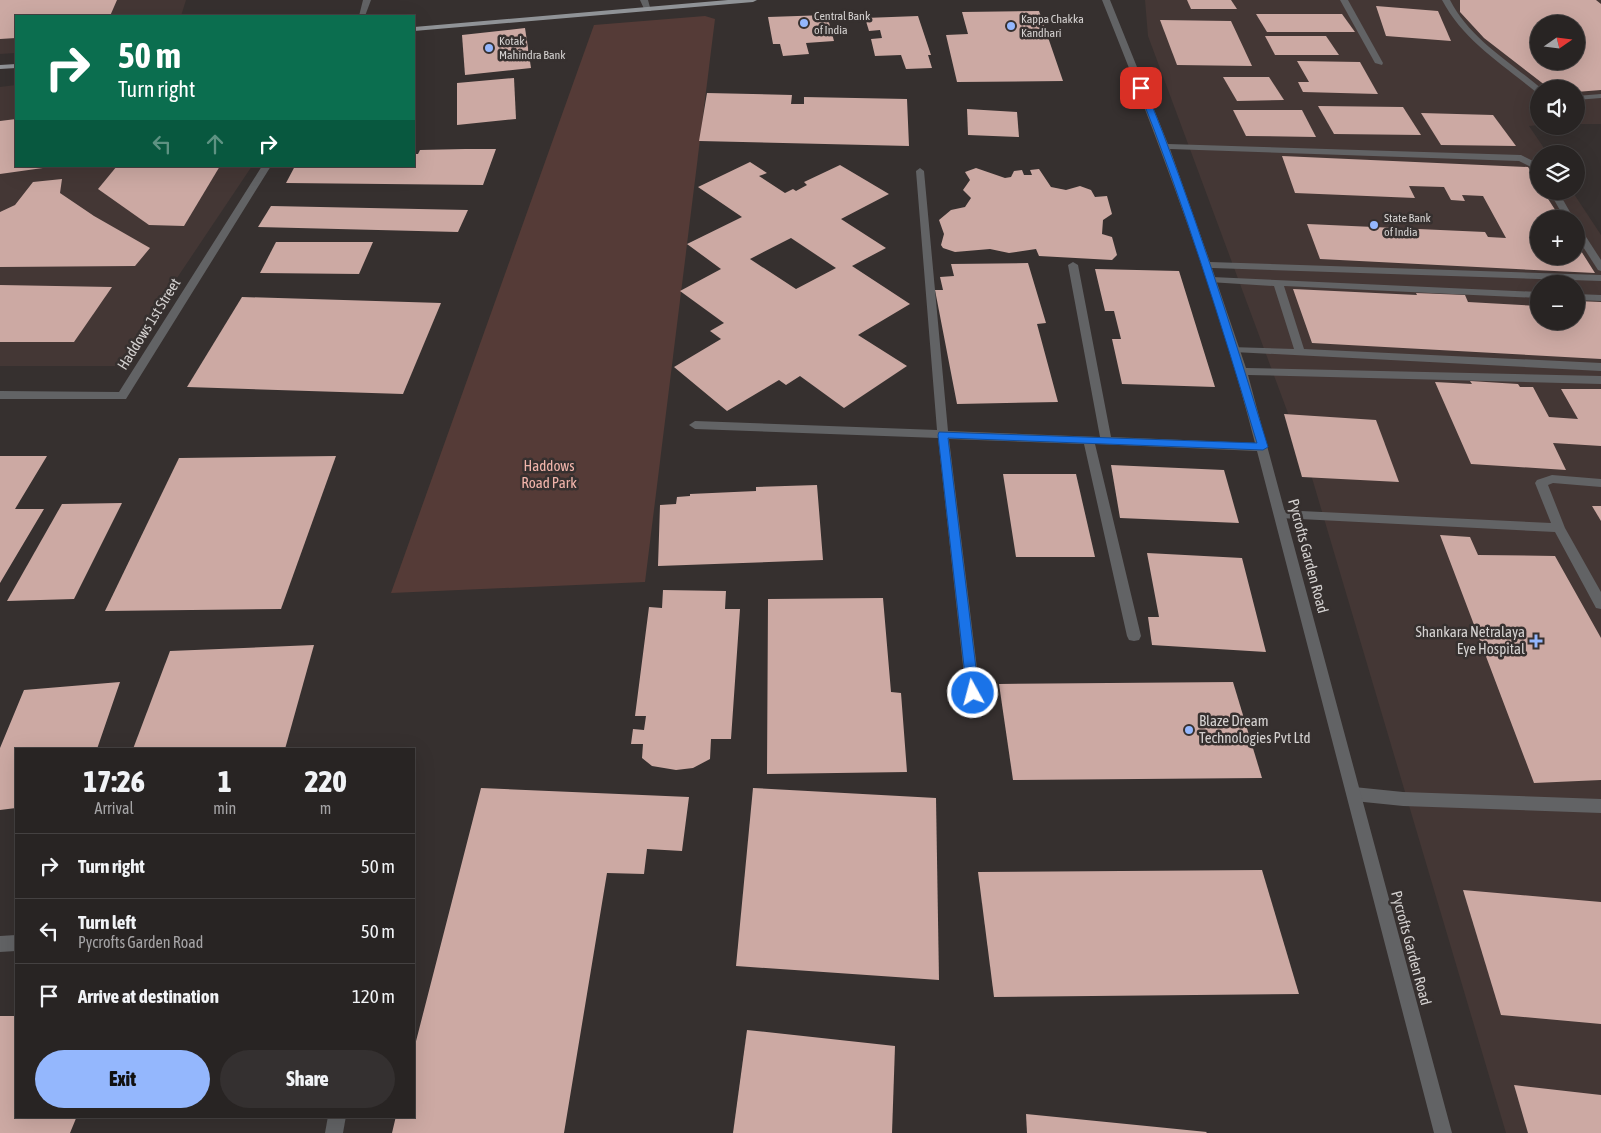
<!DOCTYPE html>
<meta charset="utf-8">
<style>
body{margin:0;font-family:"Asap Condensed",sans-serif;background:#343030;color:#f1f3f6;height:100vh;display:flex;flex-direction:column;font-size:19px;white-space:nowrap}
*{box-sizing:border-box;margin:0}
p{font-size:16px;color:#a5a4a6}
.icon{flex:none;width:28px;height:28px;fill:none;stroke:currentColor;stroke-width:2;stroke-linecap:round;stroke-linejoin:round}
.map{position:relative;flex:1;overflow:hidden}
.panel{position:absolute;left:15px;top:748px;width:400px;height:370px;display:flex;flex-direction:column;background:#282423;border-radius:0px;box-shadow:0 5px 20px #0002,0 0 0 1px #444141}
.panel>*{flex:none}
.top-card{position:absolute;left:15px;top:15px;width:400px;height:152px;border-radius:0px;box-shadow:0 5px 20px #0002,0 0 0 1px #444141;background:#0b6e4f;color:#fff;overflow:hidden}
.needle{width:32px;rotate:76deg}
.fabs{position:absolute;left:1530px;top:15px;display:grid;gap:10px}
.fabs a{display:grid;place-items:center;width:55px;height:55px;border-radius:50%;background:#282423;box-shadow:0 5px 20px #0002,0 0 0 1px #444141;font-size:25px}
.pin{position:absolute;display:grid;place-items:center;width:42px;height:42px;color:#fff;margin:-21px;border-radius:10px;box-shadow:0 2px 8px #0006}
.me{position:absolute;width:55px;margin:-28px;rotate:353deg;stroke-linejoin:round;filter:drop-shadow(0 0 4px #0008)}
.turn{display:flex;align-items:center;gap:18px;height:105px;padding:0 20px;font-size:22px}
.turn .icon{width:65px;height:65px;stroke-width:2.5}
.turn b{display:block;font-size:35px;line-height:42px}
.lanes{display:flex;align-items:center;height:48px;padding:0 20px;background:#0003;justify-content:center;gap:25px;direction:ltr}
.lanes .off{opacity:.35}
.eta{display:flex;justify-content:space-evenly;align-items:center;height:85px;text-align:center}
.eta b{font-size:30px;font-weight:800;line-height:35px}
.button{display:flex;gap:10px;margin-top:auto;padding:10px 20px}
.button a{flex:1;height:58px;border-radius:30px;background:#94b7fd;color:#111;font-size:20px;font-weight:800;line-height:58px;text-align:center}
.button a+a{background:#343030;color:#f1f3f6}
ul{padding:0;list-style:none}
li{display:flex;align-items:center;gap:15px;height:65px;padding:0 20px;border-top:1px solid #444141}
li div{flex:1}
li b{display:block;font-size:19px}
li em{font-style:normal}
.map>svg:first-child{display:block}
</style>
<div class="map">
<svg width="1601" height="1133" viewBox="0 0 1601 1133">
<rect width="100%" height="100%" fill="#36302f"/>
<!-- built -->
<g fill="#443735" fill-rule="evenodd">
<path d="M0 0H186L181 16H16V53L0 54Z"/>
<path d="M1145 0H1601V124H1576V89H1539V125L1529 126 1548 154H1539V191H1572L1601 235V1133H1506L1312 478 1148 36ZM1539 24H1576V61H1539ZM1539 219H1576V256H1539ZM1539 284H1576V321H1539Z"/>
<path d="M16 85V166H252L118 366H0V87Z"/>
</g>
<!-- green -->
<path fill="#553b37" d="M705 16 715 19 645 582 391 593 594 25Z"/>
<!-- building -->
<g fill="#cca9a3" fill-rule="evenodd">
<path d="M0 0H117L110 16H16V38L0 39Z"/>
<path d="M1187 0H1231L1237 9H1191Z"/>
<path d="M1460 0H1596L1601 4V90L1576 92V89H1550L1484 38 1460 12ZM1539 24H1576V61H1539Z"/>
<path d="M1376 6 1438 11 1451 41 1386 36Z"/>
<path d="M1039 11 1063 81 957 82 946 35 968 34 962 12Z"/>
<path d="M1256 14H1342L1355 32H1267Z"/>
<path d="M827 15 834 41 806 43 809 54 783 56 780 44H773L768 17Z"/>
<path d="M918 16 931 55H928L932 68 906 69 901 55 875 56 871 39 882 38 880 30 869 31 865 18Z"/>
<path d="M1160 20 1231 21 1252 66 1177 65Z"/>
<path d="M525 28 531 68 465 75 462 35Z"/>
<path d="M1265 36H1326L1339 55H1275Z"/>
<path d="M1297 61 1360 62 1378 94 1303 92 1298 82H1309Z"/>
<path d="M1223 77H1269L1284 100 1237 101Z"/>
<path d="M514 78 516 119 457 125V83Z"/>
<path d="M707 93 792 95 791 104H804V97L907 99 909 146 699 141Z"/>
<path d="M1318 106 1403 107 1421 135 1334 134Z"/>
<path d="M967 109 1017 112 1019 137 968 135Z"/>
<path d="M1233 110H1302L1316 137 1246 136Z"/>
<path d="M1421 113 1493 115 1516 146 1441 145Z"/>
<path d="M16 119V166L50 167 0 174V121Z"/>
<path d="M465 149H496L483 185 286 183 295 166H414V154H418L420 150Z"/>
<path d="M1282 156 1528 167 1539 184V191H1543L1561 219H1539V256H1576V243L1595 273 1320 259 1307 224 1485 232 1488 237 1506 238 1483 196 1462 195 1465 201 1451 200 1444 187 1409 186 1415 198 1295 193Z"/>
<path d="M750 162 767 173 759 176 785 193 793 189 796 191 807 185 804 182 840 165 889 194 841 219 886 248 852 266 910 304 858 335 907 366 844 408 800 376 786 385 779 380 727 411 674 367 721 339 710 331 724 323 680 291 721 269 687 244 742 217 698 187ZM791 238 836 268 796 289 750 259Z"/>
<path d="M117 166H220L184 226 149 225 98 189Z"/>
<path d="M976 168 1005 178 1011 177 1014 171 1022 170 1024 175H1032L1030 170 1039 169 1051 187 1066 190 1080 186 1091 190 1095 197 1107 196 1112 214 1103 220 1102 234 1112 237 1117 255 1112 260 1039 256 1036 249 1009 253 990 249 955 252 943 248 941 245 944 234 939 220 951 210 965 207 971 198 963 190 970 180 965 172Z"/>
<path d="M62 179 60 193 94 216 150 248 135 266 0 267V212L15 205 33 182Z"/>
<path d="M271 206 468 210 458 232 258 227Z"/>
<path d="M276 242H373L359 274 260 273Z"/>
<path d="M1028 263 1046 323 1037 324 1058 402 957 404 935 290H943L940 277 954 276 951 264Z"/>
<path d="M1095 269 1179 271 1215 387 1122 384 1112 339H1121L1114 311H1105Z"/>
<path d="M0 285 112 287 74 342H0Z"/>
<path d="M1293 289 1417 295 1416 293 1465 295 1468 302 1539 306V321H1576V301L1601 302V359L1312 343Z"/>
<path d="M242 297 441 303 403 394 187 387Z"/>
<path d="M1470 381 1518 384 1520 387H1533L1549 417 1578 419 1561 389H1601V446L1553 443 1566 470 1471 464 1435 382 1472 384Z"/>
<path d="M1284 414 1376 420 1399 482 1302 477Z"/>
<path d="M0 456H47L15 509H44L0 583Z"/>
<path d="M336 456 281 609 105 611 179 458Z"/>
<path d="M1111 465 1224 470 1239 523 1120 518Z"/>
<path d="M1003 474H1076L1095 557H1016Z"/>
<path d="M817 485 823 560 658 566 660 505 676 504 677 497 690 496V494L756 491V487Z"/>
<path d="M122 503 74 599 7 601 62 504Z"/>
<path d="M1592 506H1601V521Z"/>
<path d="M1440 535 1470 537 1478 555 1555 556 1601 638V780L1534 783Z"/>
<path d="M1147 553 1242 558 1266 652 1152 645 1148 617H1159Z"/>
<path d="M663 590 726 591 725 609H740L731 739H711L710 759 693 768 676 770 652 766 642 758 643 744H631L633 729 644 730 646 716H635L649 607 662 608Z"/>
<path d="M883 598 891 692 901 693 907 772 767 774 768 599Z"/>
<path d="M314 645 285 749H133L170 651Z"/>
<path d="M120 682 97 749H16V808L0 810V748L24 690Z"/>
<path d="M1233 682 1262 778 1013 780 999 684Z"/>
<path d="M481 788 689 797 682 851 647 849 644 874 607 873 564 1133H392L396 1116H414V1049Z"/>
<path d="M753 788 936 798 939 980 736 966Z"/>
<path d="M1262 870 1299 994 994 997 978 872Z"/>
<path d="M1463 890 1601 902V1024L1501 1015Z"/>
<path d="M0 1016H16V1116H77L70 1133H0Z"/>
<path d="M747 1030 895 1046 892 1133H733Z"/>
<path d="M1514 1085 1601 1095V1133H1528Z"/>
<path d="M1026 1114 1207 1132 1206 1133H1027Z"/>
</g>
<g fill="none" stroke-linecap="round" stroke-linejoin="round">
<!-- service -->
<g fill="#626365" fill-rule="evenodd">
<path d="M363 0H371L365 16H359Z"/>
<path d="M640 0H648L651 11H645Z"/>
<path d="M1442 0H1450C1470 39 1509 61 1542 89H1539V92H1536C1502 64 1463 40 1442 0Z"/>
<path d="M1601 94V98L1576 100V96Z"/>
<path d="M1212 277 1539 292V298L1284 286 1304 349 1601 363V371L1234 352 1230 351V347L1294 349 1274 286 1209 282V278Z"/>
<path d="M1576 294 1601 295V301L1576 300Z"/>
<path d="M1552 475 1601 479V487L1553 483 1548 485 1565 528 1601 592V609L1596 608 1555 532 1280 518 1274 514 1280 510 1551 523 1535 483 1537 480Z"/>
<path d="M1354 787 1403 792 1601 799V813L1403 806 1354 801 1349 799 1347 794 1349 789Z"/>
</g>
<!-- minor -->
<g fill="#626365" fill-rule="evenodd">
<path d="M1102 0H1110L1168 144 1521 155 1539 164V171L1519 161 1170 149 1210 262 1601 275V281L1212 268 1246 368 1601 376V384L1248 375 1452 1133H1434L1257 451 1095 444 1141 636 1139 640 1134 641 1129 640 1127 636 1084 444 949 439 980 693 978 697 973 699 968 697 966 693 938 438 695 429 689 425 695 421 937 430 916 171 920 168 924 171 948 431 1100 437 1068 265 1073 262 1078 265 1111 437 1255 443C1216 291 1160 145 1102 0Z"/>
<path d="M1340 0H1348L1383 63 1382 65 1375 63Z"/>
<path d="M262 166H271L126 399H0V391L119 392Z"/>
<path d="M1549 191H1558L1574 219H1565Z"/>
<path d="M1576 225 1579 226 1601 260V271L1598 270 1576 236Z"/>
<path d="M16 935V951L0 952V936Z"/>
<path d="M328 1116H346L343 1133H325Z"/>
</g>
<!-- primary -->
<g fill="#909397" fill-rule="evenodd">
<path d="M728 0H757L753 2 414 31V27Z"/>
<path d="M16 64V68L0 69V65Z"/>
</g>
</g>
<!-- route -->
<path fill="#1a73e8" stroke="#114b97" d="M1141 85 1145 88C1193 205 1231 326 1268 447L1263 450 948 438 979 693 973 698 967 693 938 435 939 432 1257 443C1221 323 1184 204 1138 88Z"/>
<!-- markers -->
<g fill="#94b7fd" stroke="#36302f" stroke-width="2">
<circle cx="804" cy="23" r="5"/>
<circle cx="1011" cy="26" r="5"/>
<circle cx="489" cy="48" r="5"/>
<circle cx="1374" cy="225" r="5"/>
<path d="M1533.5 633.5h5v5h5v5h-5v5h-5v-5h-5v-5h5z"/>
<circle cx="1189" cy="730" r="5"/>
</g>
<g text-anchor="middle" stroke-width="5" stroke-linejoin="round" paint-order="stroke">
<!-- far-poi labels -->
<g font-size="12" fill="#d4d1d0" stroke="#36302f" text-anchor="start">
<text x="814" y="20">Central Bank<tspan x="814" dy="14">of India</tspan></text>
<text x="1021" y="23">Kappa Chakka<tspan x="1021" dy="14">Kandhari</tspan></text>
<text x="499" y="45">Kotak<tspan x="499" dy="14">Mahindra Bank</tspan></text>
<text x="1384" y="222">State Bank<tspan x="1384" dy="14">of India</tspan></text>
</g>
<!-- street labels -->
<g font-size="15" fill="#d4d1d0" stroke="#36302f">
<text transform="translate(149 324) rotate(-58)" y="5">Haddows 1st Street</text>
<text transform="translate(1308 556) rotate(75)" y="5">Pycrofts Garden Road</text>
<text transform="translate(1411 948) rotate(75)" y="5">Pycrofts Garden Road</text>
</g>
<!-- park labels -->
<g font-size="15" fill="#f0b4aa" stroke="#36302f">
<text x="549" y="471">Haddows<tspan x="549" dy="17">Road Park</tspan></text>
</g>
<!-- poi labels -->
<g font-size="15" fill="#d4d1d0" stroke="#36302f" text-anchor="end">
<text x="1525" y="637">Shankara Netralaya<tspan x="1525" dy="17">Eye Hospital</tspan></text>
<text x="1199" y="726" text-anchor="start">Blaze Dream<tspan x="1199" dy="17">Technologies Pvt Ltd</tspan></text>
</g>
</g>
</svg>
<div class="fabs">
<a><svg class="needle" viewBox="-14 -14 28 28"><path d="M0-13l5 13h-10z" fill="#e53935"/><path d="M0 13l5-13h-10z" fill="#a5a4a6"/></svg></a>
<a><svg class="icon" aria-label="sound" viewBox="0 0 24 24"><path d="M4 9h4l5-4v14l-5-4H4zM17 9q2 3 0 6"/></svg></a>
<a><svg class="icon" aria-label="layers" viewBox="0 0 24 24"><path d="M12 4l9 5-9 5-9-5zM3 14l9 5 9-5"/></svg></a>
<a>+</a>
<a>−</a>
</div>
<div class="pin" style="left:1141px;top:88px;background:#d93025"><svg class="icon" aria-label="arrive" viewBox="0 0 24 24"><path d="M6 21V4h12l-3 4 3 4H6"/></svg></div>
<svg class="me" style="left:973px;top:693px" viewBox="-20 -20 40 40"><circle r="17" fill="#1a73e8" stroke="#fff" stroke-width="3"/><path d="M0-11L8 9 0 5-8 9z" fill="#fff"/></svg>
<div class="top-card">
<div class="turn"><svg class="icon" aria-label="right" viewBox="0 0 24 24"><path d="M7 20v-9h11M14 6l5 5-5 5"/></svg><div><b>50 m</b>Turn right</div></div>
<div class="lanes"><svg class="icon off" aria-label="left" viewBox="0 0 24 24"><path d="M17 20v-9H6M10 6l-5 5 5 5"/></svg><svg class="icon off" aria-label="ahead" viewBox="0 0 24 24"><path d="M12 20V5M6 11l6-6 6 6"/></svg><svg class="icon" aria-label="right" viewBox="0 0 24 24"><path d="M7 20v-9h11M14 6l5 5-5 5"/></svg></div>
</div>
<section class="panel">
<div class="eta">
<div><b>17:26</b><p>Arrival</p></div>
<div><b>1</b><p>min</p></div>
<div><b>220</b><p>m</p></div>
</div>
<ul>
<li><svg class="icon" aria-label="right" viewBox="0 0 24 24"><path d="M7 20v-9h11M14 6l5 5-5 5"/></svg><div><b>Turn right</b></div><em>50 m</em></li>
<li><svg class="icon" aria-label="left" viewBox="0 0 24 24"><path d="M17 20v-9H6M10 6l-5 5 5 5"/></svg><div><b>Turn left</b><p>Pycrofts Garden Road</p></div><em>50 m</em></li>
<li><svg class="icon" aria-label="arrive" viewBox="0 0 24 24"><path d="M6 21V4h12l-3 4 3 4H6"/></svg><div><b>Arrive at destination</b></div><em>120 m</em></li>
</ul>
<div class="button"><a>Exit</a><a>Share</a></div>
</section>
</div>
